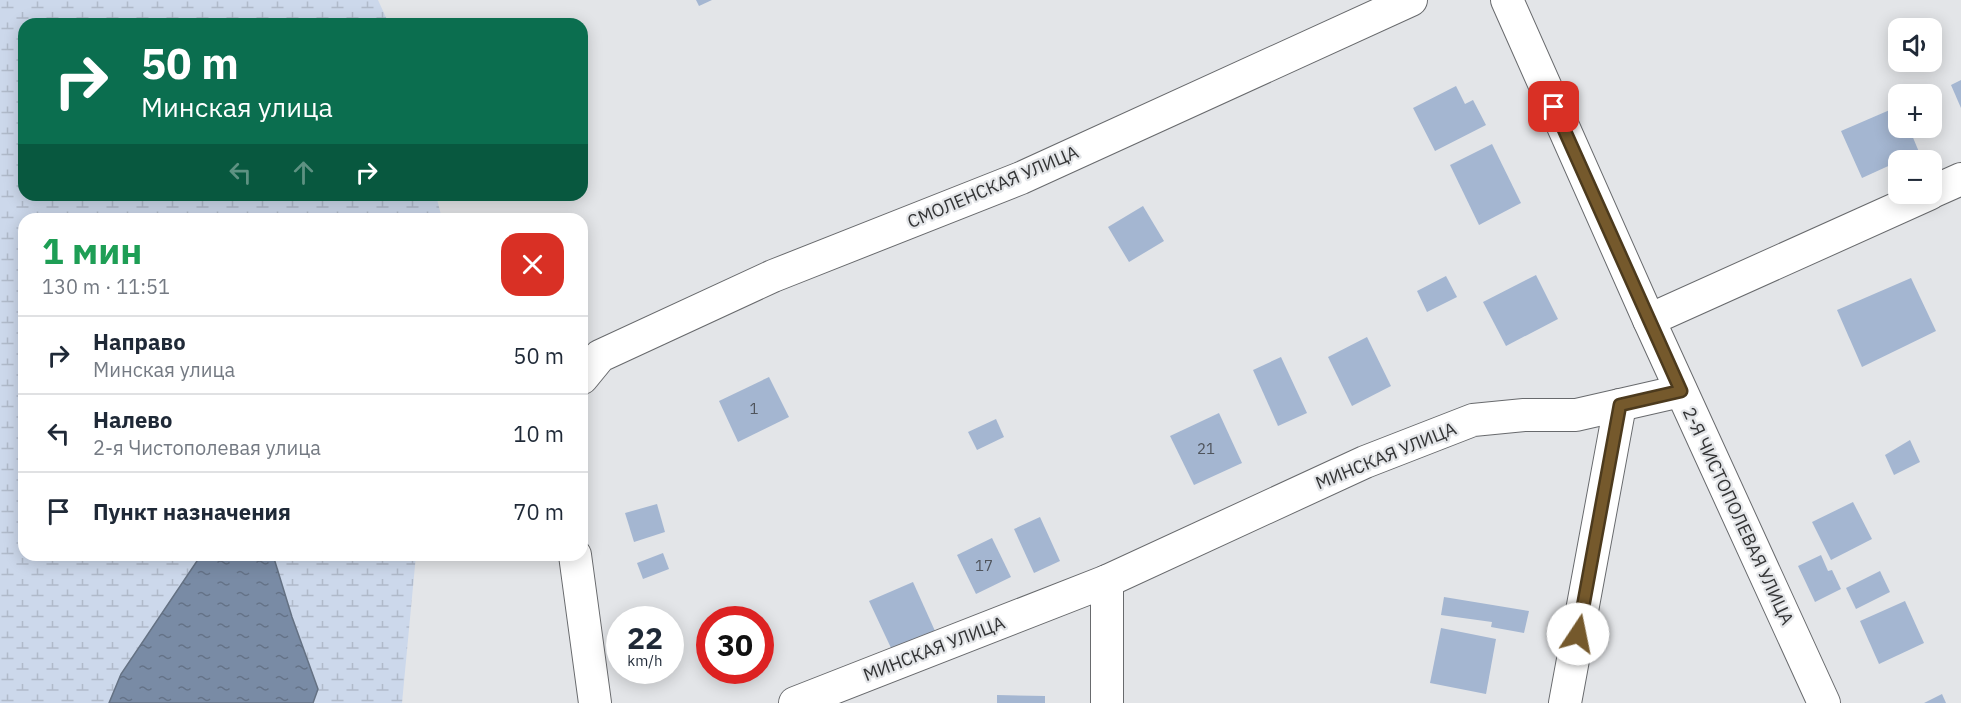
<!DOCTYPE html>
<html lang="ru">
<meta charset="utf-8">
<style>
body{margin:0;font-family:"IBM Plex Sans",sans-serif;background:#f2f2f3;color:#1f2937;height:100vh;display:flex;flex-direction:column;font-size:22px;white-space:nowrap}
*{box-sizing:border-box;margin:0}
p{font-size:20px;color:#747a83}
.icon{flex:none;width:33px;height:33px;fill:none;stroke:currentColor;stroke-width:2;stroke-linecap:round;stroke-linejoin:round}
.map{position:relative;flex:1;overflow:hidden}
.side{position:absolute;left:18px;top:213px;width:570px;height:348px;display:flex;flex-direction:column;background:#fff;border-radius:18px;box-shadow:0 3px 15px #0003}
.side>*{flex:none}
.guide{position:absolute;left:18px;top:18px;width:570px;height:183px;border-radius:18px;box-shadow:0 3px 15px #0003;background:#0b6e4f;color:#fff;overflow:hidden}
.buttons{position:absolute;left:1888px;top:18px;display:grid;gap:12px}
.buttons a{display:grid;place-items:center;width:54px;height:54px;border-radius:12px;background:#fff;box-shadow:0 3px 15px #0003;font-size:30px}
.speed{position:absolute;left:606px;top:606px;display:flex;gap:12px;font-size:30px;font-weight:700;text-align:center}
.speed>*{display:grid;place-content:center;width:78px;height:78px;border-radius:50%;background:#fff;box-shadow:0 3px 15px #0003;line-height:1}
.speed small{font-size:15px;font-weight:400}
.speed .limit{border:9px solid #d22;background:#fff;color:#111}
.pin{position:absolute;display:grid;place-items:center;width:51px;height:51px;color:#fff;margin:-26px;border-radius:12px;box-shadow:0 3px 9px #0006}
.me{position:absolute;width:66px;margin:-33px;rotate:11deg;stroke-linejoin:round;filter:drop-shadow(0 0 4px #0008)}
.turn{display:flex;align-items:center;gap:21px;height:126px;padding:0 24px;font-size:27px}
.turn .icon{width:78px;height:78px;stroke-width:2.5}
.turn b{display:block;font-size:42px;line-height:51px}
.lanes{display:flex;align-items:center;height:57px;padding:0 24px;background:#0003;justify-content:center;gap:30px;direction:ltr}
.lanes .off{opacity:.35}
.round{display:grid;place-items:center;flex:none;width:63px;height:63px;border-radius:18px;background:#f2f2f3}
.head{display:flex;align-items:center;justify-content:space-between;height:102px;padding:0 24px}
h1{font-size:36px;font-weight:700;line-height:45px;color:#1e9e55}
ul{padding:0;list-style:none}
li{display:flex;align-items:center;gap:18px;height:78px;padding:0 24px;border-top:2px solid #e0e1e3}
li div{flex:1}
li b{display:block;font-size:22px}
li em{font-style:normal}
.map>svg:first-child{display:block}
</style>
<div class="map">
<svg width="1961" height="703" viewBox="0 0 1961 703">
<defs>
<pattern id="wetland-marsh" width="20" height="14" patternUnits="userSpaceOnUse" patternTransform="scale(1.5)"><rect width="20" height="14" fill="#ccd8eb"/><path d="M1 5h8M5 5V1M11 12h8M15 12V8" fill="none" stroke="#b0baca"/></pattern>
<pattern id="water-ripples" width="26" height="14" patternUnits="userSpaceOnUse" patternTransform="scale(1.5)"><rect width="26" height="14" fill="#798ba5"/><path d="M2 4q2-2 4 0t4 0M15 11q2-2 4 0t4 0" fill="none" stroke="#647287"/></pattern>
</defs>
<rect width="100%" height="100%" fill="#e3e5e8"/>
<!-- wetland -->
<path fill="url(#wetland-marsh)" d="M0 0H378L389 24H24V195H436L442 219H24V555H416L402 703H0Z"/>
<!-- water -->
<path fill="url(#water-ripples)" stroke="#647183" stroke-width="1.5" d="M201 555H273L292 617 318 689 313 703H109L121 674Z"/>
<!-- building -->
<g fill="#a4b6d1">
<path d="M696 0H712L699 6Z"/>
<path d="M1961 80V108L1951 85Z"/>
<path d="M1456 86 1465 104 1473 100 1486 125 1435 151 1413 108Z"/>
<path d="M1899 106V128H1909L1919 152 1862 178 1841 131Z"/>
<path d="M1492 144 1521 203 1479 225 1450 165Z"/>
<path d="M1143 206 1164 241 1129 262 1108 227Z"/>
<path d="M1536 275 1558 319 1506 346 1483 302Z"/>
<path d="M1446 276 1457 297 1427 312 1417 291Z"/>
<path d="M1911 278 1936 331 1862 367 1837 310Z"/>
<path d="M1367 337 1391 386 1352 406 1328 357Z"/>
<path d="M1281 357 1307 413 1278 426 1253 370Z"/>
<path d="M769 377 789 417 738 442 719 401Z"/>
<path d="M1219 413 1242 463 1194 485 1170 436Z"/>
<path d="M996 419 1004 437 977 450 968 432Z"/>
<path d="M1910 440 1920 462 1894 475 1885 455Z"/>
<path d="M1853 502 1872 539 1831 560 1812 522Z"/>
<path d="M657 504 665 532 634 542 625 513Z"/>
<path d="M1040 517 1060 561 1034 573 1014 529Z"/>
<path d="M992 538 1011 577 976 594 957 555Z"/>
<path d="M663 553 669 569 643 579 637 563Z"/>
<path d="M1821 555 1828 571 1832 570 1841 589 1815 602 1798 566Z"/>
<path d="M1880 571 1890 592 1856 609 1846 588Z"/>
<path d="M913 582 935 631 892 650 869 601Z"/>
<path d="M1444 597 1529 611 1524 633 1491 627 1492 622 1441 615Z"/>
<path d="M1905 601 1924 643 1879 664 1860 621Z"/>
<path d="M1441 628 1496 639 1486 694 1430 683Z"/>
<path d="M1942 694 1946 703H1924Z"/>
<path d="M997 695 1045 696V703H997Z"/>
</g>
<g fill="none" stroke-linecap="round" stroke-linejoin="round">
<!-- minor casing -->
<g stroke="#686a6d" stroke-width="34">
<g id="minor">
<path d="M1507 0 1649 320 1824 703"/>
<path d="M1932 192 1961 179"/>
<path d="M1649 320 1929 194"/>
<path d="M582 378 600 356 773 276 1021 178 1411 0"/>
<path d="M575 555 595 703"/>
<path d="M795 703 1107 581 1365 462 1473 420 1524 415H1576L1681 391"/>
<path d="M1107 703V581"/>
<path d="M1565 703 1620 405"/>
</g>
</g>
<!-- minor -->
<use href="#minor" stroke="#fff" stroke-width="32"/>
</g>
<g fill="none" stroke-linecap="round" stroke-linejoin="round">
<!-- route casing -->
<g stroke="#4c3a1d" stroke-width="15">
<path id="route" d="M1554 107 1681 391 1620 405 1578 634"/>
</g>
<!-- route -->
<use href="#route" stroke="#75592c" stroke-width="10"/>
</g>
<g text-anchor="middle" stroke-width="4.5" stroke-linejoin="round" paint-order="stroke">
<!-- number labels -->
<g font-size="15" fill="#4f545c">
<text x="754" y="414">1</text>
<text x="1206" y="454">21</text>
<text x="984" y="571">17</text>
</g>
<!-- street labels -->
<g font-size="18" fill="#333435" stroke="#e3e5e8">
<text transform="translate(993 187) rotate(-23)" y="6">СМОЛЕНСКАЯ УЛИЦА</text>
<text transform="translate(1386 456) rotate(-22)" y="6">МИНСКАЯ УЛИЦА</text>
<text transform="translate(1738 516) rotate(65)" y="6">2-Я ЧИСТОПОЛЕВАЯ УЛИЦА</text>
<text transform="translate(934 649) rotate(-21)" y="6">МИНСКАЯ УЛИЦА</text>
</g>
</g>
</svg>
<div class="buttons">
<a><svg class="icon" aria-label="sound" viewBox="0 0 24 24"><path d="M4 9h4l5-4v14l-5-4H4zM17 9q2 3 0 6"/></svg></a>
<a>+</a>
<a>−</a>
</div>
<div class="speed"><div>22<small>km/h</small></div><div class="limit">30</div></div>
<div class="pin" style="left:1554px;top:107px;background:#d93025"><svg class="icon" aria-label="arrive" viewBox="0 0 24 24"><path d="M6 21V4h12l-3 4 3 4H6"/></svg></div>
<svg class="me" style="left:1578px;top:634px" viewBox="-20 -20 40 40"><circle r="19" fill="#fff"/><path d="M0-13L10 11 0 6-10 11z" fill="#75592c"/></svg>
<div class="guide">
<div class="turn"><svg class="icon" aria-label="right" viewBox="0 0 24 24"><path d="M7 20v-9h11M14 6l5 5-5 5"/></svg><div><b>50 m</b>Минская улица</div></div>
<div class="lanes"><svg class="icon off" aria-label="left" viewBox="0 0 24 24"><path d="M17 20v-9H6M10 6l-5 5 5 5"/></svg><svg class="icon off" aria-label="ahead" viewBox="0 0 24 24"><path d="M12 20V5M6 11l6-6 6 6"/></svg><svg class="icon" aria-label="right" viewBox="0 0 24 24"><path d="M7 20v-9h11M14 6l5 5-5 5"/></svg></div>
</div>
<section class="side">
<div class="head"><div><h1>1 мин</h1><p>130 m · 11:51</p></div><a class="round" style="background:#d93025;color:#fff"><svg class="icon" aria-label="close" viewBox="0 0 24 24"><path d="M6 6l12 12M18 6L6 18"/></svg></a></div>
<ul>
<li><svg class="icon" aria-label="right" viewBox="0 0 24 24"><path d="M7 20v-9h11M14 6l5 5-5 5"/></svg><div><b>Направо</b><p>Минская улица</p></div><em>50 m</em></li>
<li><svg class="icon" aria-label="left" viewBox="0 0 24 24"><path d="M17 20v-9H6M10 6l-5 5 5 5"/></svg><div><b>Налево</b><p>2-я Чистополевая улица</p></div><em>10 m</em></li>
<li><svg class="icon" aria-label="arrive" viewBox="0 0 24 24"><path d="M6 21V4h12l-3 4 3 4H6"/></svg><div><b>Пункт назначения</b></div><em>70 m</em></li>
</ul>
</section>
</div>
